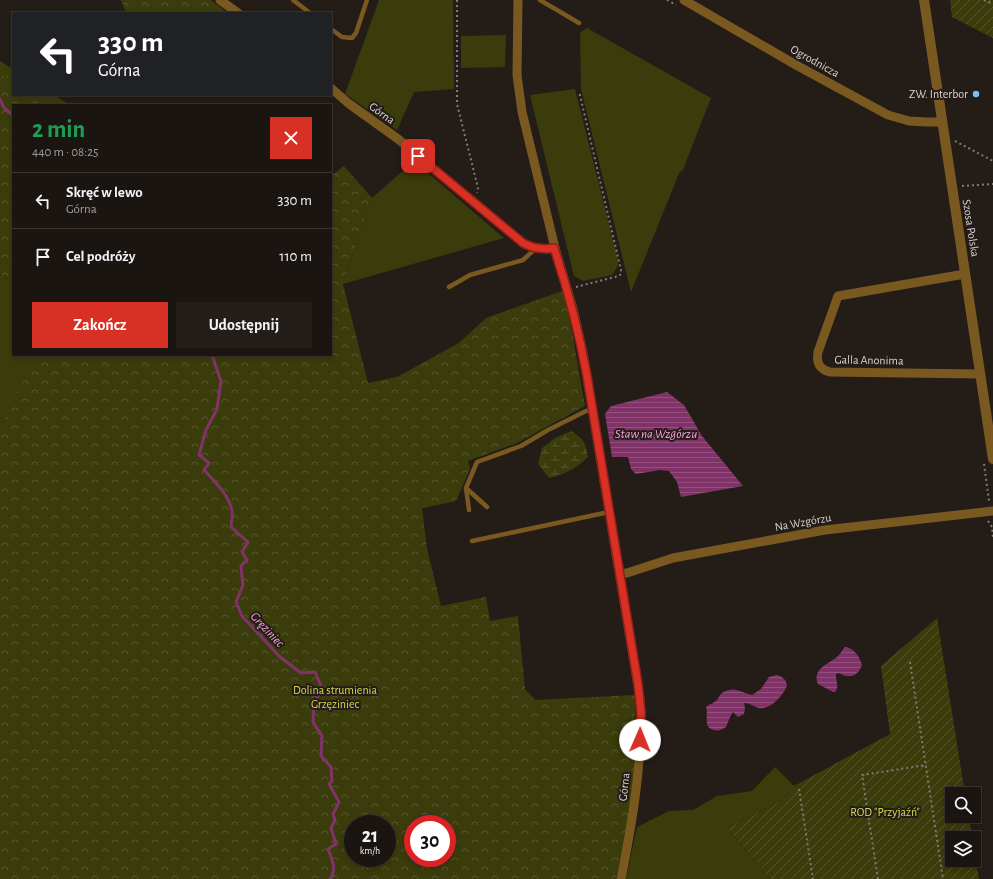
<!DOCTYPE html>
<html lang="pl">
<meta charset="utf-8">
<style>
body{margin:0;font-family:"Alegreya Sans",sans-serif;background:#241e1a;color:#f1f3f6;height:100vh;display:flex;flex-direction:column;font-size:15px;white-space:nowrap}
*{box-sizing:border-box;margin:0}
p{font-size:13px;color:#a09f9f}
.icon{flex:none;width:22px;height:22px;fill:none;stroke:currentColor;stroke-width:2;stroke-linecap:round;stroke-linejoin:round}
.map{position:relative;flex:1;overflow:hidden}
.drawer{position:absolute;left:12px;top:104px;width:320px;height:252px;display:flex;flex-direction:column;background:#1b1511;border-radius:0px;box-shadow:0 2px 6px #0003,0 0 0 1px #393431}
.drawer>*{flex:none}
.hud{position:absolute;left:12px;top:12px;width:320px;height:84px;border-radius:0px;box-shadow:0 2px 6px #0003,0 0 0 1px #393431;background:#202124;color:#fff;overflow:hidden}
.buttons{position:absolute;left:945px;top:787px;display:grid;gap:8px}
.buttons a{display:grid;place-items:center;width:36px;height:36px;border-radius:0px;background:#1b1511;box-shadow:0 2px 6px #0003,0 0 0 1px #393431;font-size:20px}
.speed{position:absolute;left:344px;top:815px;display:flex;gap:8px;font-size:20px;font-weight:700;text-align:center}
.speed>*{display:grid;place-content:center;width:52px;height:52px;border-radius:50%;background:#1b1511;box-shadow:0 2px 6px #0003,0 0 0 1px #393431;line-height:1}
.speed small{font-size:10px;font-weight:400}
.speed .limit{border:6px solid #d22;background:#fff;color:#111}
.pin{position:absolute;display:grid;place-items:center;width:34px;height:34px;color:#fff;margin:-17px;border-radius:8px;box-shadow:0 2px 6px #0006}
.me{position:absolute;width:44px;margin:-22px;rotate:1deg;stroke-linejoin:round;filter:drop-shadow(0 0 3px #0008)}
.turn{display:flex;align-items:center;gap:14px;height:84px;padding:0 20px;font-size:18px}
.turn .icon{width:52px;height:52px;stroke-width:2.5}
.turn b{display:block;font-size:28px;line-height:34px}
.round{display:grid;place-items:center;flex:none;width:42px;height:42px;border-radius:0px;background:#241e1a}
.headline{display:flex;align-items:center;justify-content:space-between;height:68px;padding:0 20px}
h1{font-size:24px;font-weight:700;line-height:30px;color:#1e9e55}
.primary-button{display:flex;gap:8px;margin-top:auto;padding:8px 20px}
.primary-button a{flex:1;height:46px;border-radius:0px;background:#d93025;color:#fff;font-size:16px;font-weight:700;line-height:46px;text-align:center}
.primary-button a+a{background:#241e1a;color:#f1f3f6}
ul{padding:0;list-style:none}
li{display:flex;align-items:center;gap:12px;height:56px;padding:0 20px;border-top:1px solid #393431}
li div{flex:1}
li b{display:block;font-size:15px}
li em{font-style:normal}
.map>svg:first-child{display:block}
</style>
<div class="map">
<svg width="993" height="879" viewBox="0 0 993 879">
<defs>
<pattern id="forest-crowns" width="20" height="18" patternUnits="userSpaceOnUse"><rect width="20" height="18" fill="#3b3c0b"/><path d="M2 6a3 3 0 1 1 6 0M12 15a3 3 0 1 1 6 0" fill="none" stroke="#57572e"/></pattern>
<pattern id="wetland-marsh" width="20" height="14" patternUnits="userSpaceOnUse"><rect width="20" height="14" fill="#3b3c0b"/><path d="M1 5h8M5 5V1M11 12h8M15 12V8" fill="none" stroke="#57572e"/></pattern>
<pattern id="garden-furrows" width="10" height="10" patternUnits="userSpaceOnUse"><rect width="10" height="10" fill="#3b3c0b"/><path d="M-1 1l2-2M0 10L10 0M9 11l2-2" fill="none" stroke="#57572e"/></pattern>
<pattern id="water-rules" width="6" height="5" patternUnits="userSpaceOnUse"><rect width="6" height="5" fill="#813369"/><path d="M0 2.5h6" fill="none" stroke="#92507d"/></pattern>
</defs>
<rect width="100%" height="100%" fill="#241c17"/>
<!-- green -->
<g fill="#3b3c0b">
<path d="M379 0H453L454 89 414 92 397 130 345 94Z"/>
<path d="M587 28 711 98 682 172 680 171 631 292 581 89 580 33Z"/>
<path d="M506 35 505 67 461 68V36Z"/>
<path d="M0 61 13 69V95H54L70 105H13L0 134Z"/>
<path d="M575 89 618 260V266L612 275 583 281 574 276 530 95Z"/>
<path d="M414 161 504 238 343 284 372 198Z"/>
<path d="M0 274 13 282V355H35L3 423 0 417Z"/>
<path d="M775 767 794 786 782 800 727 828 771 879H626L637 827 669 811 693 810 717 796 752 791Z"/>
</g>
<!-- forest -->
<g fill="url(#forest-crowns)" fill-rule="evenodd">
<path d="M121 0H211L228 13H126Z"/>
<path d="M13 75V95H40L43 105H13V282L0 274V78L3 76Z"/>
<path d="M344 166 372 198 343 284 368 383 397 377 459 343 486 318 562 291 567 303 585 406 517 443 468 461 470 469 456 501 422 508 427 549 441 606 486 597 490 621 518 616 525 689 535 700 635 695C636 739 634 784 627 828 624 845 619 862 616 879H0V417L3 422 35 355H331V176ZM353 824H387V858H353ZM413 824H447V858H413Z"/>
</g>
<!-- wetland -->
<path fill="url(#wetland-marsh)" d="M571 431C584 439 585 442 588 457 577 468 564 475 549 478L538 464 542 448 555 438Z"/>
<!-- garden -->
<g fill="url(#garden-furrows)">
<path d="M950 0H993V38L952 17Z"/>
<path d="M937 618 965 794H952V816H969L972 838H952V860H974V850L979 879H771L727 828 782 800 794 786 890 734 881 666Z"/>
</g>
<!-- water -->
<g fill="url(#water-rules)">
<path d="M667 392 684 405 702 436 743 486 681 497 677 482 669 471 660 470 636 474 631 469 628 457H612L605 414 611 406Z"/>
<path d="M845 647C854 648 860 657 862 665 857 677 850 679 839 673L836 674C835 680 840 686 835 692H833L818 684C812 669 827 665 837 657 840 655 842 650 845 647Z"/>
<path d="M777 675C783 677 786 679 787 686 783 695 771 710 759 708 753 706 749 703 744 703L745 708 744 714 738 717 733 712 730 717 726 727C722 730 718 731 714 730 702 728 709 714 706 707 709 704 713 704 717 700 719 698 719 695 722 693 735 685 741 693 752 695L761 689 769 677Z"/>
</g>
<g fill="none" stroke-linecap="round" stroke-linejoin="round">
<!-- stream -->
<g stroke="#813369" stroke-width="3">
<path d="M0 99 4 108 13 115"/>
<path d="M212 355 221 381 217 409 206 430 199 455 209 463 204 470C215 482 229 495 232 511 233 516 231 522 231 527L248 542 242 552 247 560 241 566 243 585 236 602 242 616 279 656 301 673 315 672 322 688 314 703 313 722 322 736 321 756 331 767 332 781 329 784 339 802 333 814 335 820 331 828 336 844 328 849C332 859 337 870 330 879"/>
</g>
<!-- path -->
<g stroke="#817a76" stroke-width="2" stroke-dasharray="2 3" stroke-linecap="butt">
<path d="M457 0V104L478 188 477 193"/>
<path d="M667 0 676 5"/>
<path d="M984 0 993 4"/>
<path d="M955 141 993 161"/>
<path d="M962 186 993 184"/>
<path d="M576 287 619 276 621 274V270L579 91"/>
<path d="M984 464 989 501 988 503"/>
<path d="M988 521 992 527 993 539"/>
<path d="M910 662 943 879"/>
<path d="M799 789 813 879"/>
<path d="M878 879 862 775 926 765"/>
</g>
<!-- service -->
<g stroke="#7a5921" stroke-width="4.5">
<path d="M293 0 310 13"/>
<path d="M540 0 579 23"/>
<path d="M331 29 342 37 352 38 356 33 367 0"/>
<path d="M449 287 470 275 523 260 535 249"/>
<path d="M466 488 487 507"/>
<path d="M469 510 466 488 477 462 521 446 548 430 586 411 592 410"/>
<path d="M472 541 609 512"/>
</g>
<!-- minor -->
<g stroke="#7a5921" stroke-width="9">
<path d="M220 0 238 13"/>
<path d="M518 0 517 75 522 112 555 248 573 309 583 353 640 698C643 759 633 819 621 879"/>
<path d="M684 0 796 65 888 115 909 121 927 122H942"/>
<path d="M331 88 348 103 398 139 523 243C534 249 543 250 555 248"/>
<path d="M965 274 838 296 818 352C816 363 819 369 830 372L979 374"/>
<path d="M620 574 627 573 673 558 825 530 993 511"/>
</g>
<!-- tertiary -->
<path stroke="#7a5921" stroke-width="10" d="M924 0 993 459"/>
</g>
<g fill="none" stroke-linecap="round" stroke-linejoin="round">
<!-- route casing -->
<g stroke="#8d1f18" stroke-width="10">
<path id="route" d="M418 156 523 243C534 249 543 250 554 248 568 290 579 332 587 376L638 684 641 713 640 740"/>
</g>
<!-- route -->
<use href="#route" stroke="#d93025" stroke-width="7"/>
</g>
<!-- markers -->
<circle fill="#79bff8" stroke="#241c17" stroke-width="1.5" cx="976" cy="94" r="4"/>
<g text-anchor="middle" stroke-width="4" stroke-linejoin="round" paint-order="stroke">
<!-- street labels -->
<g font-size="12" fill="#d9d3d0" stroke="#241c17">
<text transform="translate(815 61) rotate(29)" y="4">Ogrodnicza</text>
<text transform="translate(382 113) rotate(36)" y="4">Górna</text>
<text transform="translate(971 228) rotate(81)" y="4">Szosa Polska</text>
<text transform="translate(869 360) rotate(1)" y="4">Galla Anonima</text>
<text transform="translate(803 522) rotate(-10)" y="4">Na Wzgórzu</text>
<text transform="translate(624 787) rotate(-84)" y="4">Górna</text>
</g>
<!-- poi labels -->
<g font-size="12" fill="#d9d3d0" stroke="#241c17" text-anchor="end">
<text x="968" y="98">ZW. Interbor</text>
</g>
<!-- park labels -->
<g font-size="12" fill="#d6d950" stroke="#241c17">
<text x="335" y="694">Dolina strumienia<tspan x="335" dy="14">Grzęziniec</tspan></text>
<text x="885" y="816">ROD "Przyjaźń"</text>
</g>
<!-- water labels -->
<g font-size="13" font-style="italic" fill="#f8a0d9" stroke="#241c17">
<text x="656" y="438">Staw na Wzgórzu</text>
<text transform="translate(268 629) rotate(47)" y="5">Gręziniec</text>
</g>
</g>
</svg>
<div class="buttons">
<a><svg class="icon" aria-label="search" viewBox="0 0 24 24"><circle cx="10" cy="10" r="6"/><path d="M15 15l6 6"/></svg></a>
<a><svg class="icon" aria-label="layers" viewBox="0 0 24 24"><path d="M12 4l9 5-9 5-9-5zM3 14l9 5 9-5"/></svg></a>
</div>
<div class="speed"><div>21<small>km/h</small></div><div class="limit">30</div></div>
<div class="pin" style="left:418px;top:156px;background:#d93025"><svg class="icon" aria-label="arrive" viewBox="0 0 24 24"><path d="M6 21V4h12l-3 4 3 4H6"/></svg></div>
<svg class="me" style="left:640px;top:740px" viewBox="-20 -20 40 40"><circle r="19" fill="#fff"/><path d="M0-13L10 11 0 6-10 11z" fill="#d93025"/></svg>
<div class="hud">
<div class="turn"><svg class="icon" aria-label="left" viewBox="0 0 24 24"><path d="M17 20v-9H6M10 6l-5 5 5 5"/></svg><div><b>330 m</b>Górna</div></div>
</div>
<section class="drawer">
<div class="headline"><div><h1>2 min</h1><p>440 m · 08:25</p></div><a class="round" style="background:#d93025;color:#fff"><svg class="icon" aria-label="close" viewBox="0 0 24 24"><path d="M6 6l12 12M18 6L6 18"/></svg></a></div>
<ul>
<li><svg class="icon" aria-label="left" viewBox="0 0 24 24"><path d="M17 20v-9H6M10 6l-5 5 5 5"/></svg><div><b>Skręć w lewo</b><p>Górna</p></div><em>330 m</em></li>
<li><svg class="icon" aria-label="arrive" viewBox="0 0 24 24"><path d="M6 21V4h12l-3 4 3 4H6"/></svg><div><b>Cel podróży</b></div><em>110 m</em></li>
</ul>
<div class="primary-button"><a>Zakończ</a><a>Udostępnij</a></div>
</section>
</div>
